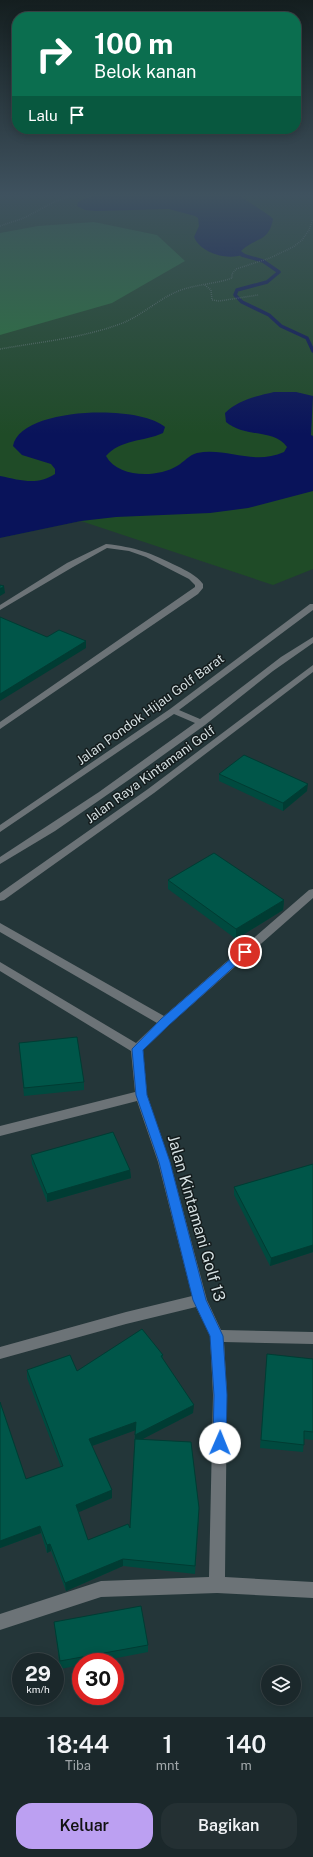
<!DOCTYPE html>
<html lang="id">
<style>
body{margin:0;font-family:"Public Sans",sans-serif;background:#243033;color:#f1f3f6;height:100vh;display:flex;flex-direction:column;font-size:15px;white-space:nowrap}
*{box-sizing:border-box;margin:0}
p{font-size:13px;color:#a0a6a9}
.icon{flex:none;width:22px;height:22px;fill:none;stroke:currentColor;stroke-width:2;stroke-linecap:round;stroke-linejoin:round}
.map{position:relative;height:1717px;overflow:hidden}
.details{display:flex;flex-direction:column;background:#1b282b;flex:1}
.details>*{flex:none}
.hud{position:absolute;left:12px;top:12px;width:289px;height:122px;border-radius:16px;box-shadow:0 2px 10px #0003,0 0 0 1px #394447;background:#0b6e4f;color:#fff;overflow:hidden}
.buttons{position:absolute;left:261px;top:1665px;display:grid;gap:8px}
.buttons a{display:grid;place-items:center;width:40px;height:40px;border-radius:50%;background:#1b282b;box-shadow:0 2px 10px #0003,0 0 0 1px #394447;font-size:20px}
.speed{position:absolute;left:12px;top:1653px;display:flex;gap:8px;font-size:20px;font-weight:700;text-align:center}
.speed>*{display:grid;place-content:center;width:52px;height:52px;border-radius:50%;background:#1b282b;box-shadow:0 2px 10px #0003,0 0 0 1px #394447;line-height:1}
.speed small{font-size:10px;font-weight:400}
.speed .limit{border:6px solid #d22;background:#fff;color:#111}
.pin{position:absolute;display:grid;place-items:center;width:34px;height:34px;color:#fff;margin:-17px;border:2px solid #fff;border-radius:50%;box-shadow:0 1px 4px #0007}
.me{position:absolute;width:44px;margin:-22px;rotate:1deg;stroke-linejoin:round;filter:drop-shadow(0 0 3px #0008)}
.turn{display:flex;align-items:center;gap:14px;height:84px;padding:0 16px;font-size:18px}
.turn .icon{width:52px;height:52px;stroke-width:2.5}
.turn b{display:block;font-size:28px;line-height:34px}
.then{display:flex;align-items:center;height:38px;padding:0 16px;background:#0003;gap:8px;font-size:15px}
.eta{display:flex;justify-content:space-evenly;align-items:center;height:68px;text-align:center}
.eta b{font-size:24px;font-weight:600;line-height:28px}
.primary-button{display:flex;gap:8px;margin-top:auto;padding:8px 16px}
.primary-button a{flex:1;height:46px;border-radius:16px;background:#bca0f2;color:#111;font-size:16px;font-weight:600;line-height:46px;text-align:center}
.primary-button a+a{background:#243033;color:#f1f3f6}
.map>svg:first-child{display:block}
</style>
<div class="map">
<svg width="313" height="1717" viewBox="0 0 313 1717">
<rect width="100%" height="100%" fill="#243639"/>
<!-- green -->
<path fill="#1f4b27" d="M0 194H313V569L273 585 81 521 0 538Z"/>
<!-- forest -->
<path fill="#287a3a" d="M94 222 157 235 185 261 112 303 0 335V233L38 226Z"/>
<!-- water -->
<g fill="#09135a">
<path d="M96 194H237L270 216 273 219C269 243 253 238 241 251L245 254C229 261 201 254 194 237L199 226 198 218 195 216 169 209 96 211 85 210 77 206 78 202Z"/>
<path d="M274 392H296L313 396 311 435 313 436V491L248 508 210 513 116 517 81 521 0 538V476C20 480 37 486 55 474V469L51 464 22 455 13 446C20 407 139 404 165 427L163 433C143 442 121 439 106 456 118 478 157 478 177 466 184 462 189 455 197 453 227 447 253 466 284 452L287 447C275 429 245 438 226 422L225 413C238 400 257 396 274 392Z"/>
</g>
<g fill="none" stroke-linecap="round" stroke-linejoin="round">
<!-- stream -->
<path stroke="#09135a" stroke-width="3.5" d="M242 255 263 261 279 272 267 282 237 290 235 295 242 302 269 315 281 326 307 338 313 351"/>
<!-- path -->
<g stroke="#839194" stroke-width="1.5" stroke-dasharray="0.5 1.5" stroke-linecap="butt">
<path d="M0 226 24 218 54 202 77 194"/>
<path d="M205 285 211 290 212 300 219 301 258 295"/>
<path d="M0 349C40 342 82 338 120 324 142 316 159 298 181 290 198 284 216 284 232 278V274L236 269 270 258 293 247 302 240 309 230 313 219"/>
</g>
<!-- minor -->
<g fill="#6c7377" fill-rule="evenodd">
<path d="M106 544C135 547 151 553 177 566 187 571 196 575 203 584V588L198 594 0 729V722L195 587V585L189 579 146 557 129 551 107 548 73 567 0 610V605L67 563Z"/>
<path d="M310 604H313V610L179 710 200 719 281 657 313 637V643L273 671 205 725 130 779 55 831 0 864V857L99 792 195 723 174 714 0 832V825L170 709Z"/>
<path d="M313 665V672L154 793 4 900 0 901V893L148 789Z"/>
<path d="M313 889V898L169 1025 143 1050 147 1095 170 1162 207 1300 221 1330 313 1332V1344L224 1342 227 1395 225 1577 313 1582V1598L217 1593 101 1597 0 1630V1614L101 1581 209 1577 213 1395 210 1336 196 1307 126 1324 0 1359V1347L126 1312 192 1296 158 1162 137 1101 0 1136V1126L135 1092 131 1051 0 971V962L136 1043 157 1023 0 932V923L164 1016 309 890Z"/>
</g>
</g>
<!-- wall -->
<g fill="#004a3f" fill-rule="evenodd">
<path d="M219 774 307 791 283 811 219 781Z"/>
<path d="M168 880 284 900 283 910 236 939 168 889Z"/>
<path d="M19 1043 84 1082V1090L24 1096Z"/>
<path d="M31 1155 130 1170 131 1178 47 1202 32 1164Z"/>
<path d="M313 1164V1252L270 1266 234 1195V1187Z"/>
<path d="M267 1354 313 1359V1440L304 1439 303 1452 260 1448Z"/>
<path d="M163 1355V1359L193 1413 142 1439 199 1516 195 1574 123 1566 66 1591 51 1551 47 1553 41 1533 0 1548V1402L26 1479 61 1467 27 1378V1370L77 1371ZM135 1430 130 1528 88 1540 78 1512 112 1498 92 1446Z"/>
<path d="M54 1622 148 1645V1652L96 1662H81V1665L60 1669Z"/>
</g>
<!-- shaded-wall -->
<g fill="#003c33">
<path d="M4 586 5 593 0 596V589Z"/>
<path d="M86 641V648L0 701V694Z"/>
<path d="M308 784 307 791 283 811V803Z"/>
<path d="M284 900 283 910 236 939V929Z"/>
<path d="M130 1170 131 1178 47 1202V1194Z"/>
<path d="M313 1245V1252L270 1266 271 1258Z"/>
<path d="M194 1405 193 1413 135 1443V1435Z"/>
<path d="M136 1422V1430L89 1447V1439Z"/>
<path d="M112 1490V1498L77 1513 76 1505Z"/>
<path d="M40 1526 41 1533 0 1548V1541Z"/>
<path d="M50 1544 51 1551 47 1553V1545Z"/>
<path d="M123 1559V1566L66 1591 65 1583Z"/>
</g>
<!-- building -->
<g fill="#005649" stroke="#003c33">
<path d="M0 585 4 586 0 589Z"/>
<path d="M0 617 47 637 59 630 86 641 0 694Z"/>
<path d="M244 755 308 784 283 803 219 774Z"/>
<path d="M214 853 284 900 236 929 168 880Z"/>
<path d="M77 1037 84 1082 24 1088 19 1043Z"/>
<path d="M113 1132 130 1170 47 1194 31 1155Z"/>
<path d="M313 1164V1245L271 1258 234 1187Z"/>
<path d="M142 1329 163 1355 161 1356 194 1405 135 1435 136 1422 89 1439 112 1490 76 1505 88 1540 128 1524 130 1528 135 1439 191 1442 199 1508 195 1566 123 1559 65 1583 50 1544 47 1545 40 1526 0 1541V1402L26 1479 63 1466 27 1370 70 1355 77 1371Z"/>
<path d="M267 1354 313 1359V1432L304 1431V1445L261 1440Z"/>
<path d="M141 1606 148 1645 60 1661 54 1622Z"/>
</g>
<!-- sky -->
<linearGradient id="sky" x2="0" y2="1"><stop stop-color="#141e1f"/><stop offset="0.45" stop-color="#3f525f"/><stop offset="1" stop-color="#3f525f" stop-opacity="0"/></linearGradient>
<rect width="313" height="434" fill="url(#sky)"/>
<!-- route -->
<path fill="#1a73e8" stroke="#114b97" d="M245 949 250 952 248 954 169 1025 143 1050 147 1095 170 1162 206 1300 223 1336 227 1395 226 1443 224 1447 220 1449 215 1447 213 1443 214 1395 210 1336 193 1300 159 1162 136 1095 132 1049 161 1019 241 950Z"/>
<g text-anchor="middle" stroke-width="3" stroke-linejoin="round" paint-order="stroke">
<!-- street labels -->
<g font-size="13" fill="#d4dfe1" stroke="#141c1d">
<text transform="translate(150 709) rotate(-36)" y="5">Jalan Pondok Hijau Golf Barat</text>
<text transform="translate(150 774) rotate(-36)" y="5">Jalan Raya Kintamani Golf</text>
</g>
<!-- near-street labels -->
<g font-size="16" fill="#d4dfe1" stroke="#141c1d">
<text transform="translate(197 1218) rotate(74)" y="6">Jalan Kintamani Golf 13</text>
</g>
</g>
</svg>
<div class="buttons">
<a><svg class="icon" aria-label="layers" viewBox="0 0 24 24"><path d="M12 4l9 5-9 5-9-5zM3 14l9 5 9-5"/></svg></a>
</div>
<div class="speed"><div>29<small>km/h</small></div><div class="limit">30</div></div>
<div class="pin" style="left:245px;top:952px;background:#d93025"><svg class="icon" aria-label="arrive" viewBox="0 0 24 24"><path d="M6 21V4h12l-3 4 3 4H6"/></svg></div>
<svg class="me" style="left:220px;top:1443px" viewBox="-20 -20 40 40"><circle r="19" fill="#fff"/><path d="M0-13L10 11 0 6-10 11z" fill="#1a73e8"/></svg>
<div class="hud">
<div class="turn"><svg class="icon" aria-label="right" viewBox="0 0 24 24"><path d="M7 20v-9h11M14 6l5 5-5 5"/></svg><div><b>100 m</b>Belok kanan</div></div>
<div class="then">Lalu<svg class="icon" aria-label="arrive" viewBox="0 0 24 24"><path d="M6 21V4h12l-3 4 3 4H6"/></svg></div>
</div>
</div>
<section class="details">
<div class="eta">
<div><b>18:44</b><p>Tiba</p></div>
<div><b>1</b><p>mnt</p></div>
<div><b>140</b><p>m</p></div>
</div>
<div class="primary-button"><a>Keluar</a><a>Bagikan</a></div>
</section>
